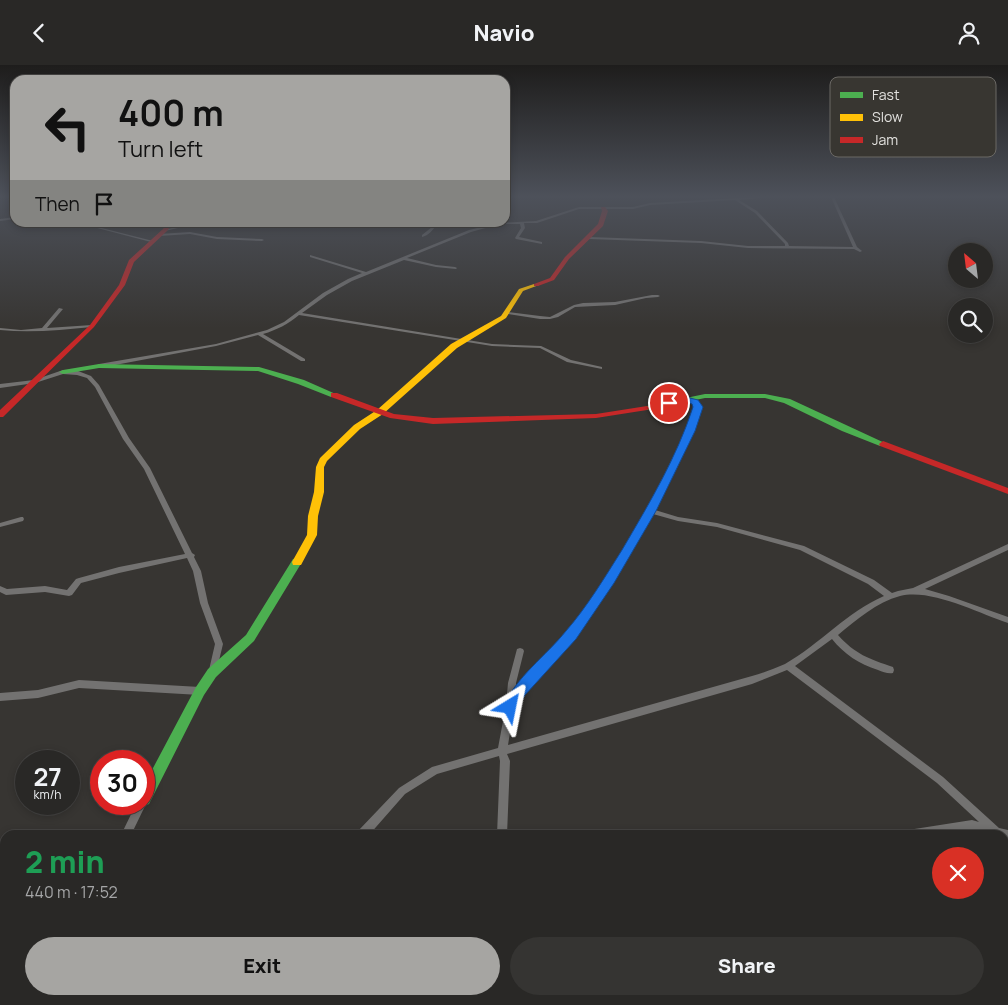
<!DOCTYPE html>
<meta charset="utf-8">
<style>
body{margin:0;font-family:Manrope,sans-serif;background:#353432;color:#f1f3f6;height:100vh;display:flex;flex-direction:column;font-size:19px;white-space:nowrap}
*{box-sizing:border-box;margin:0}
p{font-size:16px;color:#a5a6a7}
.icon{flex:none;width:28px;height:28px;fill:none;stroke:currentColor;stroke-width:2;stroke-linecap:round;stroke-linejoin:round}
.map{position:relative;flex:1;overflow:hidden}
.sheet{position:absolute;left:0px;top:765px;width:1009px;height:175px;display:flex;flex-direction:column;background:#292826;border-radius:15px 15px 0 0;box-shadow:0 2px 8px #0003,0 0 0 1px #454443}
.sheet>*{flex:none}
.banner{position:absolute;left:10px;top:10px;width:500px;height:152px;border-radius:15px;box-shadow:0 2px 8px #0003,0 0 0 1px #454443;background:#a6a5a2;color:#111;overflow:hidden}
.needle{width:32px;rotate:332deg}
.tools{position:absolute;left:948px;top:178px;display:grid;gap:10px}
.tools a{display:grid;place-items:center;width:45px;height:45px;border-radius:50%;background:#292826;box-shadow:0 2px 8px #0003,0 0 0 1px #454443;font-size:25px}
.speed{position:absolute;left:15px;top:685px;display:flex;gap:10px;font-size:25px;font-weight:700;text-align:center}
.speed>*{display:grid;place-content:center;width:65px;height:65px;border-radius:50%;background:#292826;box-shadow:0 2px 8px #0003,0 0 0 1px #454443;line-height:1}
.speed small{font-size:12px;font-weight:400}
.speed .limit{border:8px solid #d22;background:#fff;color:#111}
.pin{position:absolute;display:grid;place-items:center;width:42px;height:42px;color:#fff;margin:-21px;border:2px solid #fff;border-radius:50%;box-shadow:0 1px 5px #0007}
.me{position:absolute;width:55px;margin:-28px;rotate:35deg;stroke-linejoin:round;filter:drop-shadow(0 0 4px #0008)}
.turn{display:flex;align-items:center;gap:18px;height:105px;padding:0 25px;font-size:22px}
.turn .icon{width:65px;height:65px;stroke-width:2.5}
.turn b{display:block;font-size:35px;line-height:42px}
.then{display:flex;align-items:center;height:48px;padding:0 25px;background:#0003;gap:10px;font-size:19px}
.round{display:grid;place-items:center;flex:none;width:52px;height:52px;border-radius:26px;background:#353432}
.head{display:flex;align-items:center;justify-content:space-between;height:85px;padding:0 25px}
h1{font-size:30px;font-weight:800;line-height:38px;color:#1e9e55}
.cta{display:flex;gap:10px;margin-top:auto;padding:10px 25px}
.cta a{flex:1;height:58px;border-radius:30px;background:#a6a5a2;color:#111;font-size:20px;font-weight:800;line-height:58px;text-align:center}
.cta a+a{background:#353432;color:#f1f3f6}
header{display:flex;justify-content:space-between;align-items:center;height:65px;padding:0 25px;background:#292826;font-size:22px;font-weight:800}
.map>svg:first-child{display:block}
</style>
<header><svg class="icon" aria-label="back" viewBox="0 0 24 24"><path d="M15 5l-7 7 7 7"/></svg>Navio<svg class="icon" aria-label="person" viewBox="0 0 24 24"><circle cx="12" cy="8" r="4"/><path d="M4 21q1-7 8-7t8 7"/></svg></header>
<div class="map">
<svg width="1008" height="940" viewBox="0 0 1008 940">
<rect width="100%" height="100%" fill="#373532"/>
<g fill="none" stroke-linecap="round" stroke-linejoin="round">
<!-- street -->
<g fill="#737271" fill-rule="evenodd">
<path d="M756 132H768L739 135 757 146 788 178 789 181 853 182 831 132H834L857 182 862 186 860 187 854 184 748 183 701 178 589 174 587 173 589 172 701 176 748 181H785V179L755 148 735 135 650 140 633 144H579L537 158H524L525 163 519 172 542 177V179L516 174 515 173 521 163 520 159H500L471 167 407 193 436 200 455 202 457 203 456 204 436 202 404 195 352 216 327 230 302 248 492 279 541 281 571 295 602 302V304L567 297 540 283 492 281 299 250C288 259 277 265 263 269L305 294V296H301L258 270 216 281 99 303 96 301 99 299 216 279 267 265 284 257 323 228 348 214 362 208 310 192V190L366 207 469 165 498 158 536 156 579 142H633L650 138Z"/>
<path d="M15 152V154L0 156V154Z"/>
<path d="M78 158H82L153 176 151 177Z"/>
<path d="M194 158H199L165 166 163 165Z"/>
<path d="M435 158H438C434 164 428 171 422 172V170L432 162Z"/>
<path d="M190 167 217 172 262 174 264 175 262 176 217 174 190 169 159 171 157 170 159 169Z"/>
<path d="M652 230H658L660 231 658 232 646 233 615 240 575 242 558 252 550 254H540L508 249 506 248 508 247 540 251 550 252 574 240 583 238 615 237Z"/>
<path d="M59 243 63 244 47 263 92 260 94 261 92 262C61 265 31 268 0 265V263L21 265 42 263Z"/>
<path d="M63 305 78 306 91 311 99 320 129 373 150 403 192 488 195 490 194 492 201 506 208 538 223 579 216 608 213 609 210 608 209 605 215 579 200 538 193 506 187 493 119 508 81 518 72 530 69 531 45 527 6 530 0 527V521L7 524 45 521 67 525 76 514 79 513 119 502 185 489 144 404 123 374 95 322 87 313 77 310 63 309 35 318 0 323V319L34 315Z"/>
<path d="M686 333 697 336 701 342 693 365 655 445 678 452 717 458 804 481 874 515 892 528 898 526 913 523 1008 479V485L925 524 949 531 1008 552V558C978 548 931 523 900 531 877 537 856 555 838 570 855 589 869 594 893 602L894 605 893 608C888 609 883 607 878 605 859 599 844 589 832 574L795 601 943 712 999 763 1008 765V775L1004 774V770H990L972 765 940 770H903L904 766 908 765 972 755 979 757 937 718 787 605 752 619 507 689 510 696 507 770H497L500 696 499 691 437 709 405 729 369 770H357L358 766 399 723 432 702 498 683 506 640 508 618 517 584 520 583 523 584 524 586 516 618V626L569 568 606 513 648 446 687 365 695 342 693 338 684 336 683 335ZM653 449 678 456 717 462 800 485 868 519 884 531C847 547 820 579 785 599 774 604 763 608 752 611L508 680 514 643 523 629 575 572 612 517Z"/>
<path d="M21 452H23L24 454 23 456 0 462V458Z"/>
<path d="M79 615 200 622 203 623 204 626 203 629 200 630 79 623 38 633 0 636V628L38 625Z"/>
<path d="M144 735 146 739 131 770H121L136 739H144Z"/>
<path d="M60 935H72L71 940H59Z"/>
<path d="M207 935H220L217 940H204Z"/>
<path d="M445 935H531L529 939 527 940H449L447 939Z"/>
<rect x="674" y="935" width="12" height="5"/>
<path d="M924 935H952L954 936 956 940H928L926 939Z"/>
</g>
<!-- fast -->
<g fill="#4caf50" fill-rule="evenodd">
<path d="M99 299 259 302 304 315 338 330 337 332H331L298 319 258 306 99 303 63 309 59 307 63 305Z"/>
<path d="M705 329H765L790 334 887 379 886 381H880L842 366 784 338 765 333H705L647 345 643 343 647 341Z"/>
<path d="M297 493 301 494 302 497 254 576 216 612 204 630 149 739 144 741 139 739H144V720L196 622 208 604 246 570 293 494Z"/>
</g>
<!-- slow -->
<path fill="#ffc107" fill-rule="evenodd" d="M534 219 539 220 523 226 506 253 457 283 383 349 360 364 327 396 324 402V427L318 451 317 470 301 500H293L292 497 307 470 308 451 314 427 316 402 320 393 354 360 377 345 451 279 501 251 519 224Z"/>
<!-- jam -->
<g fill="#c62828" fill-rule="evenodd">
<path d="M601 142H605L608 146 603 161 569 194 554 215 538 221H534V219L550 213 565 192 598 159 602 146Z"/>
<path d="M168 158H173L167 166 134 197 125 220 94 262 3 352H0V345L90 260 119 220 129 195 163 164Z"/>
<path d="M331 328H337L394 349 433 353 596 349 647 341 651 343 647 345 596 353 433 359 390 353 331 332Z"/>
<path d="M883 376 1008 423V429L880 381 879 379Z"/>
</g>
</g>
<!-- sky -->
<linearGradient id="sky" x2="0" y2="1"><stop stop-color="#1e1d1c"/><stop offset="0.5" stop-color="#4d515a"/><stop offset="1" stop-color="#4d515a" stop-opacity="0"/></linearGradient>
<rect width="1008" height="263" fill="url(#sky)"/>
<!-- route -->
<path fill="#1a73e8" stroke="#114b97" d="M686 332 698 335 703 342 695 366 656 446 614 518 576 574 525 630 515 646 510 648 505 646 503 642C516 612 546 591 566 566 587 542 605 512 622 485 649 439 677 392 693 342L692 339 685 337 669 341 664 338Z"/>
<!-- legend -->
<rect x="830" y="12" width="166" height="80" rx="8" fill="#383631" stroke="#6b6965" stroke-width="1"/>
<rect x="840" y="27" width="23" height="6" fill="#4caf50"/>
<rect x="840" y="49" width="23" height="7" fill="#ffc107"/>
<rect x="840" y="72" width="23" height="6" fill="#c62828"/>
<g font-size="14" fill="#e2e1de">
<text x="872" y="35">Fast</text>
<text x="872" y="57">Slow</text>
<text x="872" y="80">Jam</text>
</g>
</svg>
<div class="tools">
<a><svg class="needle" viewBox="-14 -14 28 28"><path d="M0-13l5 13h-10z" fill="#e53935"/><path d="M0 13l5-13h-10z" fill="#a5a6a7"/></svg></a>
<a><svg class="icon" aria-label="search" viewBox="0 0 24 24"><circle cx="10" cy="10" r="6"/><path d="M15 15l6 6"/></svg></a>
</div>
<div class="speed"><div>27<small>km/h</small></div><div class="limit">30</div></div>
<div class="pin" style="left:669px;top:338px;background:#d93025"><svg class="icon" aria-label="arrive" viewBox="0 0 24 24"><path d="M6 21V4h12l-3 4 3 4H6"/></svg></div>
<svg class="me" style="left:510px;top:642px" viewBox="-20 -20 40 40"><path d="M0-17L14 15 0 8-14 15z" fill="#1a73e8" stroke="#fff" stroke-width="4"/></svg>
<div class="banner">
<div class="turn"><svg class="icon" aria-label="left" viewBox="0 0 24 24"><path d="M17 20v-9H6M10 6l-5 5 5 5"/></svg><div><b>400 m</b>Turn left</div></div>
<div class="then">Then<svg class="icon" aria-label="arrive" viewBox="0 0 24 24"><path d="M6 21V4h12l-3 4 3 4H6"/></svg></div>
</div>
<section class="sheet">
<div class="head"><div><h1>2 min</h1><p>440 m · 17:52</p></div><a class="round" style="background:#d93025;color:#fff"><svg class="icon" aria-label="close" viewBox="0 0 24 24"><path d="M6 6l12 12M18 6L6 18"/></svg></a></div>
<div class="cta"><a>Exit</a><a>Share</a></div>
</section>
</div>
